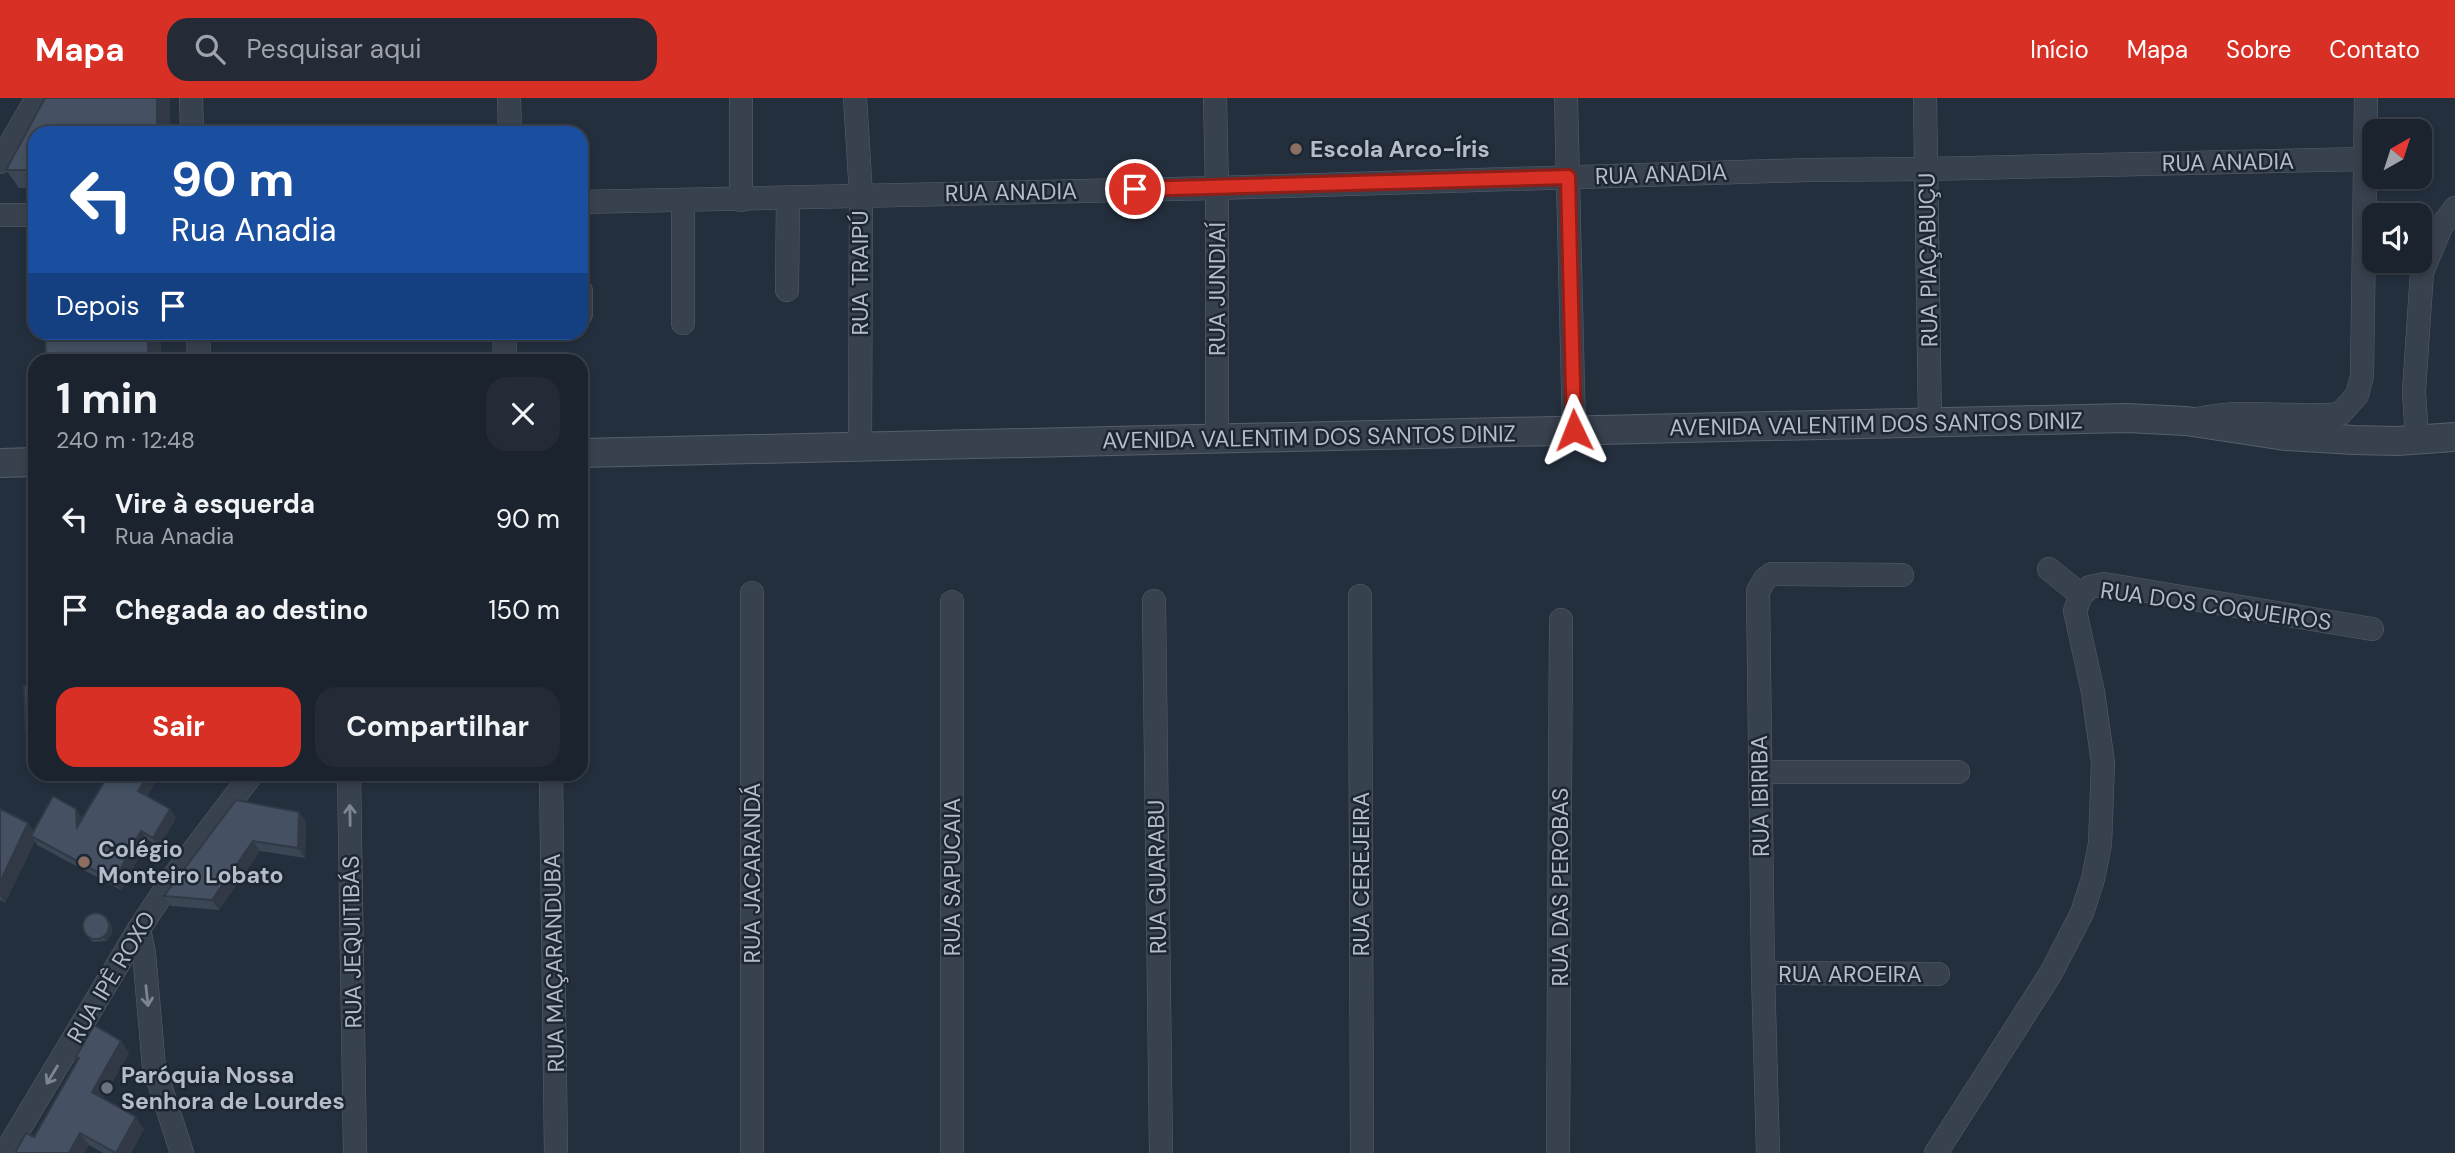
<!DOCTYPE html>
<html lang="pt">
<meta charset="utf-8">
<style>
body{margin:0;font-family:"DM Sans",sans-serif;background:#242b36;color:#f1f3f6;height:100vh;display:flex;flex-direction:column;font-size:26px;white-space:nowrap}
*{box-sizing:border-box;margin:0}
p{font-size:23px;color:#a0a4aa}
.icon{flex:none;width:38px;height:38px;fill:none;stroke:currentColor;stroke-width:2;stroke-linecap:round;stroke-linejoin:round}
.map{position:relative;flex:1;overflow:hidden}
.panel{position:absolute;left:28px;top:256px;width:560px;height:427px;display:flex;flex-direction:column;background:#1b232e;border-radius:21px;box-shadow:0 4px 10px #0003,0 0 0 2px #39404a}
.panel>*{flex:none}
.guide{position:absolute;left:28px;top:28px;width:560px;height:214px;border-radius:21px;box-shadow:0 4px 10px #0003,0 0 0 2px #39404a;background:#1a4fa0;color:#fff;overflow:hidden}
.needle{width:46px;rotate:39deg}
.controls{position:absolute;left:2362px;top:21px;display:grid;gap:14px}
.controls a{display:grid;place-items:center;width:70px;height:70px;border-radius:14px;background:#1b232e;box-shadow:0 4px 10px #0003,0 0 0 2px #39404a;font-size:35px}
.pin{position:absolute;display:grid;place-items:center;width:60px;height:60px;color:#fff;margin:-30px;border:4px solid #fff;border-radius:50%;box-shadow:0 2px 7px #0007}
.me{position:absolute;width:77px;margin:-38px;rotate:358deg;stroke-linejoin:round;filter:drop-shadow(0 0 5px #0008)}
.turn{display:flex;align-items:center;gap:24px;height:147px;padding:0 28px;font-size:32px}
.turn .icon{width:91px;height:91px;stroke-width:2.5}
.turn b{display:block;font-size:49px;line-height:60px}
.then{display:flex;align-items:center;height:66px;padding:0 28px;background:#0003;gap:14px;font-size:26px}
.round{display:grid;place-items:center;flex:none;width:74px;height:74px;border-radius:21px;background:#242b36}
.overview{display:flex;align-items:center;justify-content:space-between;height:119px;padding:0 28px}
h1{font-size:42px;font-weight:700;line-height:52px}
.primary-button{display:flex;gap:14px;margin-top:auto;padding:14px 28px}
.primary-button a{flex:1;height:80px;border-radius:21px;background:#d93025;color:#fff;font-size:28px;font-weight:700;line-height:80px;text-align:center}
.primary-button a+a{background:#242b36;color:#f1f3f6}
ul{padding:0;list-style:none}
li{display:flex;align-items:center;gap:21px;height:91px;padding:0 28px}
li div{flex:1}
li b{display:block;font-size:26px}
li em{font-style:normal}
header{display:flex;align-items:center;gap:42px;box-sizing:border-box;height:98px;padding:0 35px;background:#d93025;color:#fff}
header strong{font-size:33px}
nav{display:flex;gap:38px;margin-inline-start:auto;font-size:24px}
.search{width:490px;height:63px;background:#242b36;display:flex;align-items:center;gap:18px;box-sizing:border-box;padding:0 24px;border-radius:21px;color:#a0a4aa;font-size:26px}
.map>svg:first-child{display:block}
</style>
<header>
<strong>Mapa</strong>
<div class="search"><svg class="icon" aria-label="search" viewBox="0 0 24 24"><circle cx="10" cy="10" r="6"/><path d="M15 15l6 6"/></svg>Pesquisar aqui</div>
<nav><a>Início</a><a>Mapa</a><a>Sobre</a><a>Contato</a></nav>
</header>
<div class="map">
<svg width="2455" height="1055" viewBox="0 0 2455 1055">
<rect width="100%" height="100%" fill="#242f3e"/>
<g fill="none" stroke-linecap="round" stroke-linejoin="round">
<!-- minor casing -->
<g stroke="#565f6c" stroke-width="24">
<g id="minor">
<path d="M191 0 192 35"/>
<path d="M509 0 510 35"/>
<path d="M855 0 861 97 860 351"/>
<path d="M1215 0 1217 90V341"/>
<path d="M1566 0 1574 332"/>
<path d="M1925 0 1930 325"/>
<path d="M0 64 37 0"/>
<path d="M741 102V0"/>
<path d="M581 104 1217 90 1807 72 1927 71 2364 61"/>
<path d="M0 117H35"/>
<path d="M787 192 788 100"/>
<path d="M581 193V216"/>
<path d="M683 225V103"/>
<path d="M198 234 199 262"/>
<path d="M504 234 505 262"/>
<path d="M2198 321C2249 310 2291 321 2340 316L2357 297 2362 278 2366 0"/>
<path d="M2417 342 2414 293 2422 174 2441 129 2455 110"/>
<path d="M2049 471 2081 497"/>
<path d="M1360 498 1362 1055"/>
<path d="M1154 503 1161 1055"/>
<path d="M952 504V1055"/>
<path d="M1760 674H1958"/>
<path d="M349 676 355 1055"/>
<path d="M551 676 556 1055"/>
<path d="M139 831 144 855 154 969 182 1055"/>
<path d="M1763 875 1938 876"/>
<path d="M5 1055 139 831 174 778 252 676"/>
<path d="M752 1055V495"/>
<path d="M1558 1055 1561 522"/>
<path d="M1768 1055 1763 875 1758 493 1765 481 1772 476 1902 477"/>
<path d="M1936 1055 2051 875 2082 815 2093 781 2100 746 2103 665 2093 594 2075 513 2081 497 2090 489 2104 486 2372 531"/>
</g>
</g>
<!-- tertiary casing -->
<g stroke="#565f6c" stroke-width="30">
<g id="tertiary">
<path d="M581 355 2127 320 2186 323 2285 338 2354 342 2397 343 2455 339"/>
<path d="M0 365 35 364"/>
</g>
</g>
<!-- minor -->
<use href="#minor" stroke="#38414e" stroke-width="23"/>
<!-- tertiary -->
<use href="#tertiary" stroke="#38414e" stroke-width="28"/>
</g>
<!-- wall -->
<g fill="#3b4654">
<path d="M35 35V90H19L6 72Z"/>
<path d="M35 587V645H33L26 635Z"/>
<path d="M109 676H160L147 698 170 711 176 720 159 749 148 742 121 792 37 747 35 743 5 805 0 802V711L34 733 82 720Z"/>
<path d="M299 714 306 724 305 760 260 753 219 812 171 808 164 798Z"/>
<path d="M110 824 112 830 111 837 106 843 93 844 85 836Z"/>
<path d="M121 943 129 955 103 1000 144 1031 131 1055H103L89 1047 84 1055H15L34 1039 78 962 76 959Z"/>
</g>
<!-- shaded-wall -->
<g fill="#303945">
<rect x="157" y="0" width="13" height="35"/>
<rect x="148" y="234" width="13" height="28"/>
<path d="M149 676H160L144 702 138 693Z"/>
<path d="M76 711 82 720 77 729Z"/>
<path d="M170 711 176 720 159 749 153 740Z"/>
<path d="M299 714 306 724 305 760 298 750Z"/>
<path d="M28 725 37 738H31L35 743 5 805 0 797V784Z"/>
<path d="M141 733 148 742 121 792 114 783Z"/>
<path d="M253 743 260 753 219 812 212 802Z"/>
<path d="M107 821 112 830 111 837 106 843 104 840Z"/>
<path d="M121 943 129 955 100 1005 92 994Z"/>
<path d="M136 1019 144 1031 131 1055H116Z"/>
<path d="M80 1035 89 1047 84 1055H69Z"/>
</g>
<!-- building -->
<g fill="#455162" stroke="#303945" stroke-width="2">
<path d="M45 0H157V35H35V72H6Z"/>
<path d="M45 234H148V262H46Z"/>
<path d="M35 587V635H26L24 588Z"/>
<path d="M109 676H149L138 693 170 711 153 740 141 733 114 783 31 738 53 698 76 711 77 729Z"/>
<path d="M236 702 299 714 298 750 253 743 212 802 164 798Z"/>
<path d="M0 711 28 725 0 784Z"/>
<circle cx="96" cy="828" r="13"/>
<path d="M94 927 121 943 92 994 136 1019 116 1055 80 1035 69 1055H15L26 1035 34 1039 79 960 76 959Z"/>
</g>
<!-- one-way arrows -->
<defs><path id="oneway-shaft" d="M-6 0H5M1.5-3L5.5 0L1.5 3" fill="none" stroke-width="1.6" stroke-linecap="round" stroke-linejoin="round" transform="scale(1.75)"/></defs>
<g stroke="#7c8592">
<use href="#oneway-shaft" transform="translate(350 717) rotate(-91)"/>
<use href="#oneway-shaft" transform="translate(147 898) rotate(84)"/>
<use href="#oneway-shaft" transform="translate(52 977) rotate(121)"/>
</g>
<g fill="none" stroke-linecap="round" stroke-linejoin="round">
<!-- route casing -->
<g stroke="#8d1f18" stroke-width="18">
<path id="route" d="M1135 91 1568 79 1574 332"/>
</g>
<!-- route -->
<use href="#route" stroke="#d93025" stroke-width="12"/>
</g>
<!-- markers -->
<g fill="#8d6e63" stroke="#1d2633" stroke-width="2.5">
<circle cx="1296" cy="51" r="7"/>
<circle cx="84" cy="764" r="7"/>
</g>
<circle fill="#6b7280" stroke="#1d2633" stroke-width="2.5" cx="107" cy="990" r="7"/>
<g text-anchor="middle" stroke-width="5" stroke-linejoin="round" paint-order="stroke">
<!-- poi labels -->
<g font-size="23" font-weight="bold" fill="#b4bcc9" stroke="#1d2633" text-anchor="start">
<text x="1310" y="59">Escola Arco-Íris</text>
<text x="98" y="759">Colégio<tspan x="98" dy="26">Monteiro Lobato</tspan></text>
<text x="121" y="985">Paróquia Nossa<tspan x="121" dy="26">Senhora de Lourdes</tspan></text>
</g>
<!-- street labels -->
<g font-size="23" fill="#b4bcc9" stroke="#1d2633">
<text transform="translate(2228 64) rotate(-1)" y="8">RUA ANADIA</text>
<text transform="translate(1661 76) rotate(-2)" y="8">RUA ANADIA</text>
<text transform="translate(1011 94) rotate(-1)" y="8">RUA ANADIA</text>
<text transform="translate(1928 162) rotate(-91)" y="8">RUA PIAÇABUÇU</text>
<text transform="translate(860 175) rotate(-90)" y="8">RUA TRAIPÚ</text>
<text transform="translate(1217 191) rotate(-90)" y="8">RUA JUNDIAÍ</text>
<text transform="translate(1876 326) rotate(-1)" y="8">AVENIDA VALENTIM DOS SANTOS DINIZ</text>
<text transform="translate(1309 339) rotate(-1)" y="8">AVENIDA VALENTIM DOS SANTOS DINIZ</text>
<text transform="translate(2216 508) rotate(8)" y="8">RUA DOS COQUEIROS</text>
<text transform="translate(1760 698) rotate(-91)" y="8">RUA IBIRIBA</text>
<text transform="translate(752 775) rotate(-90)" y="8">RUA JACARANDÁ</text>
<text transform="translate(1361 776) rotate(-90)" y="8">RUA CEREJEIRA</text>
<text transform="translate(952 779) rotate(-90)" y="8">RUA SAPUCAIA</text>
<text transform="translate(1157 779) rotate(-91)" y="8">RUA GUARABU</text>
<text transform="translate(1560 789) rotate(-90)" y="8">RUA DAS PEROBAS</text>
<text transform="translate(352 844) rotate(-91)" y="8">RUA JEQUITIBÁS</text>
<text transform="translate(554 865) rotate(-91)" y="8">RUA MAÇARANDUBA</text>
<text x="1850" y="884">RUA AROEIRA</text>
<text transform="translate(111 879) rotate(-59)" y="8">RUA IPÊ ROXO</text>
</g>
</g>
</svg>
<div class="controls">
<a><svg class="needle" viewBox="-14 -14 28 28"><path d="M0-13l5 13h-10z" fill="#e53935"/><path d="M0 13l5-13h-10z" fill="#a0a4aa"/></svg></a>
<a><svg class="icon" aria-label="sound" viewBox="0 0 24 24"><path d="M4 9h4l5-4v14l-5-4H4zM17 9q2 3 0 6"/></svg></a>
</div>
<div class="pin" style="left:1135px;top:91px;background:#d93025"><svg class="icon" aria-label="arrive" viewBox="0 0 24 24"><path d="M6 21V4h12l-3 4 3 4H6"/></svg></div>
<svg class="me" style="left:1574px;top:332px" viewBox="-20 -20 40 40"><path d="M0-17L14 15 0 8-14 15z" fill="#d93025" stroke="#fff" stroke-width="4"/></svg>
<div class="guide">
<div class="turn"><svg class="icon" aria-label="left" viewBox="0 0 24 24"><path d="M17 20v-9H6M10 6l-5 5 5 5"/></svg><div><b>90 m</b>Rua Anadia</div></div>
<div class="then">Depois<svg class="icon" aria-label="arrive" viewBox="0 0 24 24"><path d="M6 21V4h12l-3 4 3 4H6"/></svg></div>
</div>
<section class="panel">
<div class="overview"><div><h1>1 min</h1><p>240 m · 12:48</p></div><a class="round"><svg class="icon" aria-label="close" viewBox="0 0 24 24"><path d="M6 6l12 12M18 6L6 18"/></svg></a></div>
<ul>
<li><svg class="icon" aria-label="left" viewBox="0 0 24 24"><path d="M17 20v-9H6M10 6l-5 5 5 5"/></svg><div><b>Vire à esquerda</b><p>Rua Anadia</p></div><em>90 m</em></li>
<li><svg class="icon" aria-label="arrive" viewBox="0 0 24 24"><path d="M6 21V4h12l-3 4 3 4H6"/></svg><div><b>Chegada ao destino</b></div><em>150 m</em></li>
</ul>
<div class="primary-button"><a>Sair</a><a>Compartilhar</a></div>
</section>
</div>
